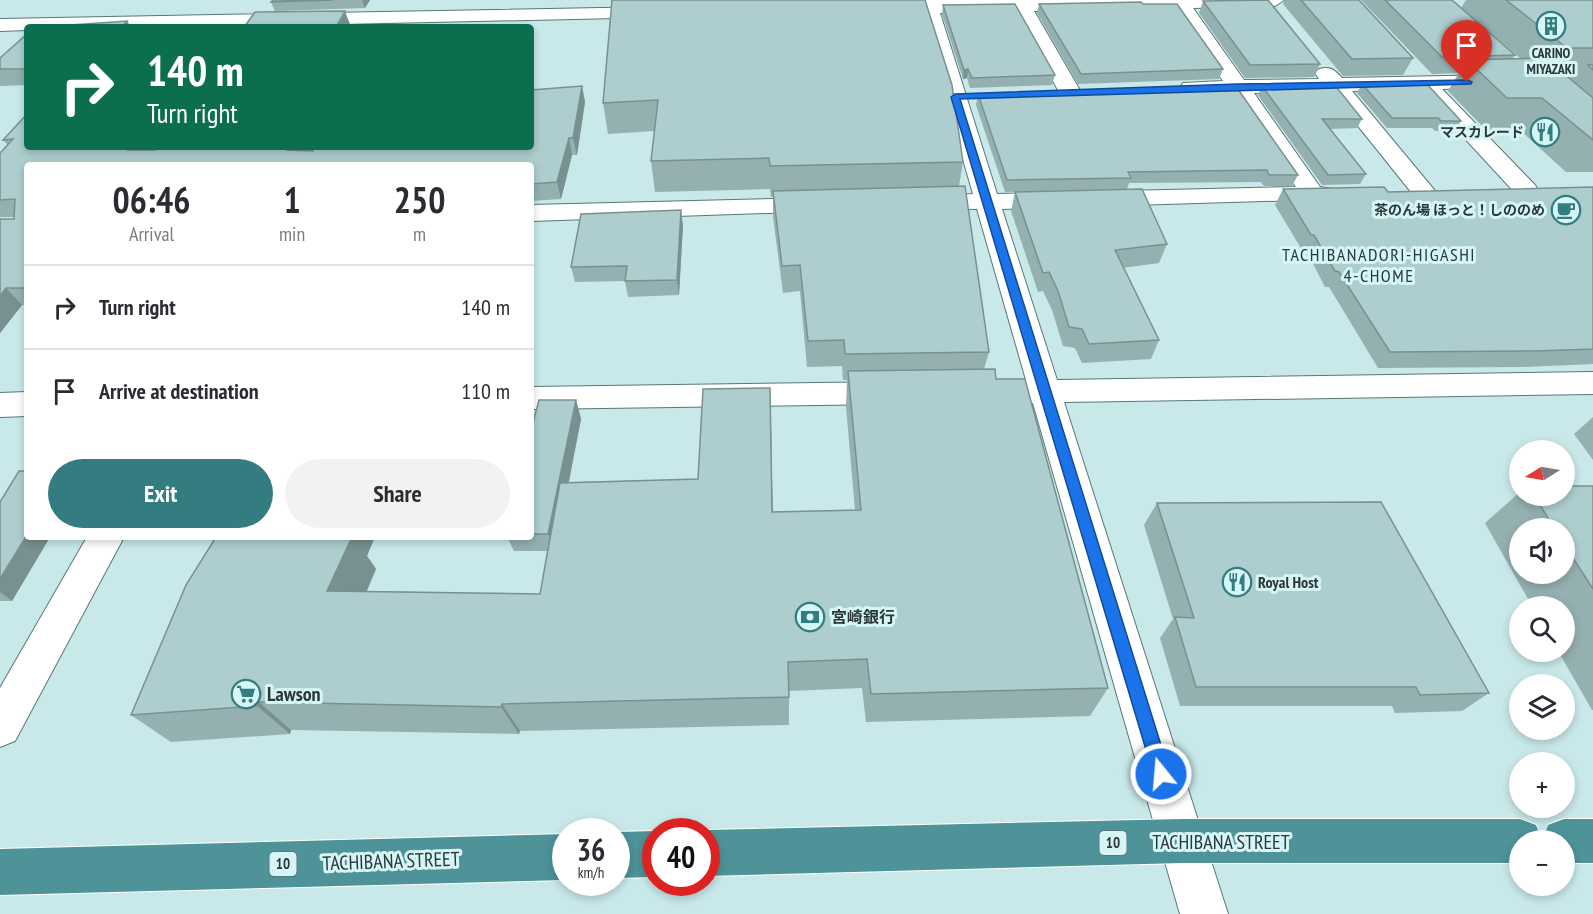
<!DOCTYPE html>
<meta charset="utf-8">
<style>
body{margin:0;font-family:"PT Sans Narrow","Noto Sans JP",sans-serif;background:#f2f2f3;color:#2b2b33;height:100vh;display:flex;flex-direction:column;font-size:22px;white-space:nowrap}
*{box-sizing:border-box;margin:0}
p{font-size:20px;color:#7c7c81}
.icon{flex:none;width:33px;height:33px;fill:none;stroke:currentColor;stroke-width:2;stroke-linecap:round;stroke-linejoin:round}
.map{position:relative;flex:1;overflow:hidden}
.side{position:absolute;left:24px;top:162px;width:510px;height:378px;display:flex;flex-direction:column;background:#fff;border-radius:6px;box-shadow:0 3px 9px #0003}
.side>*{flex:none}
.banner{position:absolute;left:24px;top:24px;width:510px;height:126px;border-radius:6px;box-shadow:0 3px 9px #0003;background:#0b6e4f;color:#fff;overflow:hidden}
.needle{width:39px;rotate:259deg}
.fabs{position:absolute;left:1509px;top:440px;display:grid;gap:12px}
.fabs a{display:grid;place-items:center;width:66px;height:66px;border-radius:50%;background:#fff;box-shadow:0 3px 9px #0003;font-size:30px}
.speed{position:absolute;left:552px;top:818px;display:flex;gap:12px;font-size:30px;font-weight:700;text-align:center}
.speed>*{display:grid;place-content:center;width:78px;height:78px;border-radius:50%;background:#fff;box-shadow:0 3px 9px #0003;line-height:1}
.speed small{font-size:15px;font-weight:400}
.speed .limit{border:9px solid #d22;background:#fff;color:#111}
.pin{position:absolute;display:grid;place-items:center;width:51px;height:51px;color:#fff;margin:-62px -26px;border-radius:50% 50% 50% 0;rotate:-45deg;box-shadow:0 0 6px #0007}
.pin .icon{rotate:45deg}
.me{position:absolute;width:66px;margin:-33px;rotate:343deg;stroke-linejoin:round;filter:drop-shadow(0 0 4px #0008)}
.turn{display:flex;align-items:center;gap:21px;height:126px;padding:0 24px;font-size:27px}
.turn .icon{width:78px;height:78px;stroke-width:2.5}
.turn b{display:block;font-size:42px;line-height:51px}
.eta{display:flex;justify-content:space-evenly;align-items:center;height:102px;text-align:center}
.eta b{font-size:36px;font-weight:700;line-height:42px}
.cta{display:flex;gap:12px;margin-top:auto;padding:12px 24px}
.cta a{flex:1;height:69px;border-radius:36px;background:#337c80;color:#fff;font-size:24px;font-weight:700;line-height:69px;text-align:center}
.cta a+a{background:#f2f2f3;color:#2b2b33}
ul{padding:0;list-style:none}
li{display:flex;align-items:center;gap:18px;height:84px;padding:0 24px;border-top:2px solid #e1e1e2}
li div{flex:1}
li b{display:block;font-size:22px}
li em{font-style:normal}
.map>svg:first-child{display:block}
</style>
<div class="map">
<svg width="1593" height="914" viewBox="0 0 1593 914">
<rect width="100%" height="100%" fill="#c8e8ea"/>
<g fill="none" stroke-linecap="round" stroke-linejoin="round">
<!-- minor casing -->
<g stroke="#597778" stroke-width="2">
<g id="minor">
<path d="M917 0H1284L1275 6 1193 8 1244 80 1319 79 1315 73 1319 69C1330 66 1334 69 1342 78L1499 75 1507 76 1510 81 1507 86 1499 87 1442 89 1535 185 1538 190 1535 195 1526 197 1517 195 1419 89 1352 91 1436 192 1433 197 1424 199 1415 197 1330 91 1254 93 1320 187 1333 189 1336 194 1333 199 1002 209 1057 380 1593 372V394L1064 402 1228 914H1180L1033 403H983L972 400 968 392 972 384 983 381 1026 380 977 209 914 208 910 203 914 198 973 194 921 14 884 15 874 9 884 3 917 2ZM1174 8 1223 81 1183 83 1180 88 1183 93 1232 94 1296 187 997 194 940 13 1015 12 1059 92 1062 97H1078L1081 92 1034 11Z"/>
<path d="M655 7 662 9 665 13 662 17 210 27H27V30L0 31V19Z"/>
<path d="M817 198 826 201 830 206 826 211 531 221V205Z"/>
<path d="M892 382 903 385 908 393 903 401 892 404 531 409V387Z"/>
<path d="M27 392V416L0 417V393Z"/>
<path d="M87 537H124L15 741 0 747V688Z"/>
</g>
</g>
<!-- highway casing -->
<g stroke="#fff" stroke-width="2">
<g id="highway">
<path d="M1182 819H1520L1536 825 1542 840 1548 825 1564 819H1593V863H1564V840H1520V863H1182L706 876V830Z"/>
<path d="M656 831V877L616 878V832Z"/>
<path d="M566 834V880L0 895V849Z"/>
</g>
</g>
<!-- minor -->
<use href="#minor" fill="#fff" fill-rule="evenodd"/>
<!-- highway -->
<use href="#highway" fill="#4d9398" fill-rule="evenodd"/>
</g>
<!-- wall -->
<g fill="#95b0b1" fill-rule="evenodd">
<path d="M273 0H370L365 8 275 11 271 2Z"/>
<path d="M612 0 963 162 959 186 989 352 984 369 996 379 1108 688 1090 716 866 722 862 688 789 691V725L520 731 519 734 291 730 290 734 171 742 131 715 367 556 376 569 367 591 540 594 547 551H514L507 537H531V430L576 400 581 419 569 482 698 479 770 388 773 512 855 510 846 407 847 380H843L842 366 807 367 800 291 783 293 773 217V197H771L770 189 655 192 651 161 654 131 608 134 603 103Z"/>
<path d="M1285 0H1359L1413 58 1403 75 1343 76 1283 4Z"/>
<path d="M1361 0H1452L1461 8 1466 0H1593V172H1566L1520 130H1486L1448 91 1459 73 1432 74ZM1479 23 1520 58 1512 59 1515 55Z"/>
<path d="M1203 1 1320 64 1314 77 1245 78 1199 13Z"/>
<path d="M1039 4 1223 69 1219 79 1078 84 1037 13Z"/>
<path d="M943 5 1055 75 1052 85 970 88 967 78 963 79 942 14Z"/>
<path d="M27 34V85L0 86V58Z"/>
<path d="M1362 84 1461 121 1455 131H1435L1432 128H1387L1357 93Z"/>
<path d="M582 86 585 102 577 155H572L561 199 531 201V165H27V305H22L0 333V219H14V217H0V153L8 145 3 140 27 114V147H152L151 150H156L158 147H306L304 150 313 151Z"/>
<path d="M1262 86 1362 119 1357 128 1329 129 1366 174 1360 184 1322 185 1258 95Z"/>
<path d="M978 94 1298 175 1292 186H1264L1261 182 1129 183 1127 189 1005 192 976 105Z"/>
<path d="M1593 187V364L1522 367 1378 368 1329 287H1325L1306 250H1302L1275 205 1283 189 1388 192Z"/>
<path d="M1015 192 1167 244 1159 263 1123 268 1159 340 1151 359 1082 363 1075 348 1063 346 1052 310 1043 291 1038 292 1011 211Z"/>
<path d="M683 225 679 295 628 297 625 281 575 282 571 267Z"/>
<path d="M1593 417V460L1574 434Z"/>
<path d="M1593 486V710H1592L1558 651H1564V606H1532L1485 523 1520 492V495H1564ZM1520 528H1564V573H1520Z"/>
<path d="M0 502 27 537H50L12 601H0Z"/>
<path d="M1157 503 1489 693 1462 711 1395 713 1392 706H1180L1160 638 1173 619 1144 525Z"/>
</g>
<!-- shaded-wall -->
<g fill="#799090">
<path d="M362 0H370L365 8Z"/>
<path d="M345 11 351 27H336Z"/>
<path d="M127 21 131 27H122Z"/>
<path d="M968 69 967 78 963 79 964 70Z"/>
<path d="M582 86 585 102 577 155 573 138Z"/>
<path d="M569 138 572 155 561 199 557 182Z"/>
<path d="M130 147H152L141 165 128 150Z"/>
<path d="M289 147H306L296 165 287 150Z"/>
<path d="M681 210 683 225 679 295 677 280Z"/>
<path d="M6 288 22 305 0 333V296Z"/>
<path d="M770 388 771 423 773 545 772 512Z"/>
<path d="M576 400 581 419 555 551 548 534Z"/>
<path d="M27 535V537H50L12 601 0 592V579Z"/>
<path d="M338 537H375L367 556 376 569 353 622 327 591Z"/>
<path d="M259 702 291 730 290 734 257 706Z"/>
<path d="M502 704 520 731 519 734 501 707Z"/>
</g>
<!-- building -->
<g fill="#adcdce" stroke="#799090" stroke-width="1.5">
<path d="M273 0H333L271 2Z"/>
<path d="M612 0H925L952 85 963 162 770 166 769 158 651 161 658 100 603 103Z"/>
<path d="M1268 0 1320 64 1250 65 1203 1Z"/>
<path d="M1301 0H1359L1413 58 1352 59Z"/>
<path d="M1385 0H1452L1515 55 1442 57Z"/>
<path d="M1506 0H1593V48H1567Z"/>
<path d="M1141 2 1143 4H1177L1223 69 1081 74 1039 4Z"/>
<path d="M1015 4 1055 75 972 78 968 69 964 70 943 5Z"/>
<path d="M345 11 336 27H244L255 12Z"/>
<path d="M127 21 122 27H41Z"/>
<path d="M27 34V69H0V58Z"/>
<path d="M1545 58 1593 98V140L1542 98H1507L1467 60Z"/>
<path d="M1588 65H1593V70Z"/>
<path d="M1425 82 1461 121H1441L1438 118H1392L1362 84Z"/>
<path d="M1334 84 1362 119H1322L1366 174 1328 175 1262 86Z"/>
<path d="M1235 85 1298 175H1269L1267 170 1128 172 1131 178 1007 180 978 94Z"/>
<path d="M582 86 573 138H569L557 182 531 184V165H27V288H6L0 296V219H14L15 199 0 200V153L13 139 3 140 27 114V147H130L128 150H156L158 147H289L287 150 313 151 315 147H531V90Z"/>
<path d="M965 186 989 352 845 354 844 340 808 341 800 265 782 266 773 191Z"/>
<path d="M1384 187 1388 192 1593 187V349L1536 351 1390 352 1339 272 1335 271 1314 235H1311L1283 189Z"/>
<path d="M1142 189 1167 244 1115 250 1159 340 1089 344 1082 329 1069 327 1058 291 1049 272 1043 273 1015 192Z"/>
<path d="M681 210 677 280 625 281 627 266 571 267 581 214Z"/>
<path d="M995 369 996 379H1025L1108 688 871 694 867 659 788 662 789 697 502 704 501 707 259 702 257 706 131 715 186 585 216 537H352L327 591 540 594 560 483 698 479 703 389 770 388 772 512 861 510 848 371Z"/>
<path d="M539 400H576L548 534H531V430Z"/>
<path d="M19 471H27V535L0 579V502Z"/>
<path d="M1564 486H1593V589L1564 544V528H1554L1534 495H1564Z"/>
<path d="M1381 502 1489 693 1420 695 1416 687H1196L1175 617 1194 618 1157 503Z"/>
</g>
<!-- route -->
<path fill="#1a73e8" stroke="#114b97" stroke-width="1.5" d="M1467 80 1472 82 1471 84 960 99 1170 774 1168 780 1161 783 1155 780 951 97 955 94 1237 84Z"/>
<!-- icons -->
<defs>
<g id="building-ring" transform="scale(1.5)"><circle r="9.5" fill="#d5f5f7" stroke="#337c80" stroke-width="1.5"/><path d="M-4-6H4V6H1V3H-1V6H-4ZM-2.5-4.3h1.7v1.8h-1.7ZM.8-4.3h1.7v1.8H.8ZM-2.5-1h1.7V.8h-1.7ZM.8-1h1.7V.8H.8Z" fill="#337c80"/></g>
<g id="restaurant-ring" transform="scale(1.5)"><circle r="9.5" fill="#d5f5f7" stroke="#337c80" stroke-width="1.5"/><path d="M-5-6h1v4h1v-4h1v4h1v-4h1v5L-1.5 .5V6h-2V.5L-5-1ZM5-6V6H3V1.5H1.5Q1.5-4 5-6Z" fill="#337c80"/></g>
<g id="cafe-ring" transform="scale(1.5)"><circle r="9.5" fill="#d5f5f7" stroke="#337c80" stroke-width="1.5"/><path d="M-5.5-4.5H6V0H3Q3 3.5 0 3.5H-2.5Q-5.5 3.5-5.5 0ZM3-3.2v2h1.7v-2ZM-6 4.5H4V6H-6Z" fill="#337c80"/></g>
<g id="bank-ring" transform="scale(1.5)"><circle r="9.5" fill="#d5f5f7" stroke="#337c80" stroke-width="1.5"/><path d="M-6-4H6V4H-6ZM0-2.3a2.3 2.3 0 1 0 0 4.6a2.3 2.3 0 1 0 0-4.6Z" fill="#337c80"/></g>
<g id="supermarket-ring" transform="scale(1.5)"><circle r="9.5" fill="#d5f5f7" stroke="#337c80" stroke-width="1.5"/><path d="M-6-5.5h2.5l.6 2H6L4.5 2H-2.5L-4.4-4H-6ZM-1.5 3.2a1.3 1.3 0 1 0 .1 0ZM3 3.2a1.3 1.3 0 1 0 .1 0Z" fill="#337c80"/></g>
</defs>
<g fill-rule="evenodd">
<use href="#building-ring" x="1551" y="26"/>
<use href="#restaurant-ring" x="1545" y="132"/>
<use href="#cafe-ring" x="1566" y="210"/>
<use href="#restaurant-ring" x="1237" y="582"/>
<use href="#bank-ring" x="810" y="617"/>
<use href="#supermarket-ring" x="246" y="694"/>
</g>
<g text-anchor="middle" stroke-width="6" stroke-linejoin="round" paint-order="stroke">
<!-- far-poi labels -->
<g font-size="14" font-weight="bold" fill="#2b3738" stroke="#d5f5f7" text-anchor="end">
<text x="1551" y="58" text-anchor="middle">CARINO<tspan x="1551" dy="16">MIYAZAKI</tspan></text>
<text x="1524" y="137">マスカレード</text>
<text x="1545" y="215">茶のん場 ほっと！しののめ</text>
</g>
<!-- shield labels -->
<g fill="#d5f5f7" stroke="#5e7071" stroke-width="1.5">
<rect x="1099.5" y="831" width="27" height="24" rx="4.5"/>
<rect x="269.5" y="852" width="27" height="24" rx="4.5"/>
</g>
<g font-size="15" font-weight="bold" fill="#2b3738">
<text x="1113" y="848">10</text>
<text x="283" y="869">10</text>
</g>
<!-- poi labels -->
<g font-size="16" font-weight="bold" fill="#2b3738" stroke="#d5f5f7" text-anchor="start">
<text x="1258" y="588">Royal Host</text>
<text x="831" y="623">宮崎銀行</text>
</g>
<!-- neighbourhood labels -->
<g font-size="18" letter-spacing="1.5" fill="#2b3738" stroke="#d5f5f7">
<text x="1379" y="261">TACHIBANADORI-HIGASHI<tspan x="1379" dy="21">4-CHOME</tspan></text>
</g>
<!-- near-poi labels -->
<g font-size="20" font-weight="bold" fill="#2b3738" stroke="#d5f5f7" text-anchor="start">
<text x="267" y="701">Lawson</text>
</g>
<!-- near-street labels -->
<g font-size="20" fill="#2b3738" stroke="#d5f5f7">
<text x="1221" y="849">TACHIBANA STREET</text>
<text transform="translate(391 861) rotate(-2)" y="7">TACHIBANA STREET</text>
</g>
</g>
</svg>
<div class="fabs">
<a><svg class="needle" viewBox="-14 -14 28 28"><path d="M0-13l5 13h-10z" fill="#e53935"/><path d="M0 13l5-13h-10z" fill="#7c7c81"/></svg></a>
<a><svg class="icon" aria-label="sound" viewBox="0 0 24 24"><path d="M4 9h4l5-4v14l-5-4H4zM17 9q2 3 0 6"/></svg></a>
<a><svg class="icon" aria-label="search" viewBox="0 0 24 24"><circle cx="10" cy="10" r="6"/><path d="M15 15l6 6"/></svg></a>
<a><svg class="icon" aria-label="layers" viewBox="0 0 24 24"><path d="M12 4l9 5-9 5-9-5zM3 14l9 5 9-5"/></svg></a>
<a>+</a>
<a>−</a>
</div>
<div class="speed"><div>36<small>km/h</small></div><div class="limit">40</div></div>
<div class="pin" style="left:1467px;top:82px;background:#d93025"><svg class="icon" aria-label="arrive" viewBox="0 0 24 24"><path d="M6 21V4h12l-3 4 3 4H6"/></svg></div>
<svg class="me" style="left:1161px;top:774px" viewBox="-20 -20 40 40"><circle r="17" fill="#1a73e8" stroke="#fff" stroke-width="3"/><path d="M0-11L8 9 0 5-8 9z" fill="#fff"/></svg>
<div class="banner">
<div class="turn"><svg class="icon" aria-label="right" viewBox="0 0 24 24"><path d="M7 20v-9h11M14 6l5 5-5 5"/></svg><div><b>140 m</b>Turn right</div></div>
</div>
<section class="side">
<div class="eta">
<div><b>06:46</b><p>Arrival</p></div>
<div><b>1</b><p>min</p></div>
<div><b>250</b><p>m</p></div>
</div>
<ul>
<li><svg class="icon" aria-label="right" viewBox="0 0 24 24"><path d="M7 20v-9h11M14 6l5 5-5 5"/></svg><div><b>Turn right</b></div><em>140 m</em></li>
<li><svg class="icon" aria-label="arrive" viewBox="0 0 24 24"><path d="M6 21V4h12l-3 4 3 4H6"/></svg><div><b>Arrive at destination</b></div><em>110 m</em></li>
</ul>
<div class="cta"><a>Exit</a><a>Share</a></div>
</section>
</div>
